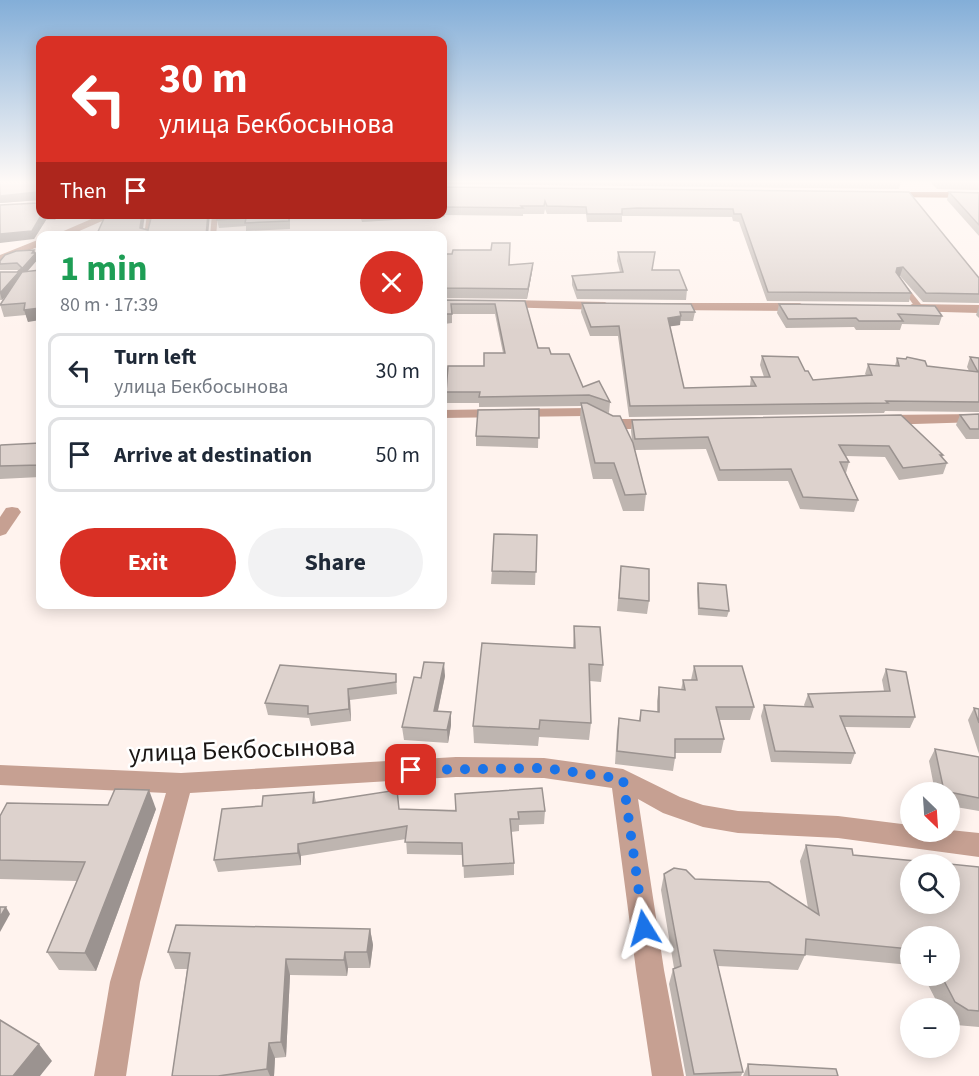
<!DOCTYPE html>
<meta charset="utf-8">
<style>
body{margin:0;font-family:"Source Sans 3",sans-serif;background:#f2f2f3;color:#1f2937;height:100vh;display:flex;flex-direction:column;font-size:22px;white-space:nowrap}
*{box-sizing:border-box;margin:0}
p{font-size:20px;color:#747a83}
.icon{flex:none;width:33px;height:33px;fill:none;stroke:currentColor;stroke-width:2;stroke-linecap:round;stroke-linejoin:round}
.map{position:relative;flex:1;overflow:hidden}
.sheet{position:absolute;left:36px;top:231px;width:411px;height:378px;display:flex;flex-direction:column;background:#fff;border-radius:12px;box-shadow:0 3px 15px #0003}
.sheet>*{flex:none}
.hud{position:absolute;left:36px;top:36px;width:411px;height:183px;border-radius:12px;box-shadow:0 3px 15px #0003;background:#d93025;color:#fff;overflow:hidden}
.needle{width:39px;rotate:155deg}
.tools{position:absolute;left:900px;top:782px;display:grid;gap:12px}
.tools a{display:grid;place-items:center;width:60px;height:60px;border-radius:50%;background:#fff;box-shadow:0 3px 15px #0003;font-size:30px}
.pin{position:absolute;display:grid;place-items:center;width:51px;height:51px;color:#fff;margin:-26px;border-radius:12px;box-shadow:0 3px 9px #0006}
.me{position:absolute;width:66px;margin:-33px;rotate:352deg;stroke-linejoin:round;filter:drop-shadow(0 0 4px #0008)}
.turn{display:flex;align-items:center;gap:21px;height:126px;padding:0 24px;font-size:27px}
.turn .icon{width:78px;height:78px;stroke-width:2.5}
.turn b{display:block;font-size:42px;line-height:51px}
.then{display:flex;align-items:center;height:57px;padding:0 24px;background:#0003;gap:12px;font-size:22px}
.round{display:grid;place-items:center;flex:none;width:63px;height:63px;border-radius:32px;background:#f2f2f3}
.summary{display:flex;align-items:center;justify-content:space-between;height:102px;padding:0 24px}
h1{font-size:36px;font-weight:700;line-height:45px;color:#1e9e55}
.primary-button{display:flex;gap:12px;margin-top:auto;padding:12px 24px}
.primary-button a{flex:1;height:69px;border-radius:36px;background:#d93025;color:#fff;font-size:24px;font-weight:700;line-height:69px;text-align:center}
.primary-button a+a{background:#f2f2f3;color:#1f2937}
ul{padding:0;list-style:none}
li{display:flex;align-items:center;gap:18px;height:75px;margin:0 12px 9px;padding:0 12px;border:3px solid #e0e1e3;border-radius:12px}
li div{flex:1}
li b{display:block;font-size:22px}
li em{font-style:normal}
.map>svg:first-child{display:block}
</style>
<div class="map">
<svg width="979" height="1076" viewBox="0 0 979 1076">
<rect width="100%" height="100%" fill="#fff3ee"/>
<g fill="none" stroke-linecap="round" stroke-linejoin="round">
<!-- lane -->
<g fill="#c6a092" fill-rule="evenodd">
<path d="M147 214H153L150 236H144Z"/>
<path d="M212 214H218L216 236H210Z"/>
<path d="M900 283H904L924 308 923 310H917L899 284Z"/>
</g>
<!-- street -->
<g fill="#c6a092" fill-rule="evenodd">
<path d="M103 214H118L68 236H52Z"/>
<path d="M40 239V246L0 262V255Z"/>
<path d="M504 300 605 302 611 306 605 310 500 307 498 304Z"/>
<path d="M669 303H800L806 307 800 311 665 310 663 307Z"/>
<path d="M912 304 979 305V313L908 311 906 308Z"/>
<path d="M588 408 612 416 616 419H656L664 424 656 429H612L586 416 442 418V410Z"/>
<path d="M979 414V422L882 425 874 420 882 415Z"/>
<path d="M12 507 18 508 21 512 6 534 0 536V517L6 508Z"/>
<path d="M456 757 544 758 623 769 680 797 703 805 738 811 838 816 910 825V831L950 830 979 833V857L838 838 738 833 703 827 663 813 638 799 664 970 684 1076H652L636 970 612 788 544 778 456 777 190 793 140 982 126 1076H94L110 982 166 793 0 785V765L181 773Z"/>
</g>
<!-- primary -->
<path fill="#98583f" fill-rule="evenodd" d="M885 192H979V198L888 197 885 196Z"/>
</g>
<!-- wall -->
<g fill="#beb5b0">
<path d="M40 181V214H58L55 220H46L34 239 38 203 40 200 0 203Z"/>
<path d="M442 181H900L901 182 899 189 442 184Z"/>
<path d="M929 181H979V190L937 189Z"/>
<path d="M442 187 909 192 979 278V303L923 302 900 276H899L911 293 909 302 767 301 739 222 733 221 732 217 637 216H622V222H587L586 214H547L545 209 544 214H523V216L445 215V217L362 222 361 219 345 218V214H442Z"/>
<path d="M949 192 979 193V236L947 200Z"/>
<path d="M290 214V229L246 231V226L219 228 217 220Z"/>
<path d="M34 250 38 259 27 272 28 322 26 315 4 317 0 304 5 296 2 300H0V272H17L19 270H0V264Z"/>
<path d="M618 252 653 270 687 290 686 300 577 299 572 285V276L620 272 617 261Z"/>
<path d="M442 254 509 265 533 263 532 272 527 299 442 298Z"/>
<path d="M442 300 525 301 538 348 551 354 583 387 610 402 609 413 600 410 632 440 631 431 632 420 901 415 943 455 942 458 947 463 943 474 899 480 885 457 846 456 849 462 846 473 858 500 854 512 800 509 788 481H718L706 449 635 450 646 494 644 511H623L612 479H593L580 418 581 406 479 407V403H446V392L503 353 495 314H452V323L444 324 442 336Z"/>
<path d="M582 303 695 312 693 321H680V325L670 326 684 388 750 386 751 377H764L760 365 762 356 805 371 813 380 866 375 865 374 868 364 895 366 897 358 927 366 969 371 967 367 970 357 979 358V412L885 411 884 413 629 417 618 336H590L581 312Z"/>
<path d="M779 304 942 316 939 325 902 324 900 330H856L854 327 786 328 777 313Z"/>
<path d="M979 307V318L976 315Z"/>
<path d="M539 409 538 448 476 446V436Z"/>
<path d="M979 414V439H966L956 425 960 415Z"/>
<path d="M40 443V477L0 479V446Z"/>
<path d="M537 535 535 585 491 584 492 571Z"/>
<path d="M621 566 649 601 647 614 617 611Z"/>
<path d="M698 583 729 611 727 617 698 615 697 589Z"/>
<path d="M574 626 603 665 601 682 590 681 591 723 589 740 539 737 538 746 474 743 473 726 573 648Z"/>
<path d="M694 666 754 707 750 720H719L724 739 721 753H675V758L673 771 615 764 617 731 619 718 639 721 641 710 657 712V701L659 687 681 690 683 680H691Z"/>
<path d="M886 669 915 717 910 728 845 727 855 753 851 764 771 762 761 716 764 705 805 707 804 705 808 694 884 691 882 680Z"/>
<path d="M396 674 397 694 350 700 351 721 311 726 309 718 268 715 265 703Z"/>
<path d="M445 676 438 711 451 725 448 743 404 740 402 727 421 678Z"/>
<path d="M974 708 979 709V754L968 720Z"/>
<path d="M935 749 979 757V811L950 806V792H935L929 761Z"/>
<path d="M314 792 316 803 399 809 545 811 544 824 519 825V831L511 832 514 863V875L464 878 463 855 407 854 406 839 301 856V865L218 872 214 860Z"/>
<path d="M156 809 96 971 59 970 47 952 77 881 0 879V816Z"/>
<path d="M806 845 853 855 979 867V1027L956 1025 950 1020V1008H940L923 975H950V936H910V965L805 955 798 970 718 966 743 1072 741 1076H686L669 984 673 969 674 968 661 890 664 874 695 879 808 908 800 861Z"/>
<path d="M370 929 373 945 370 968H348L347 976 290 975 286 1057 275 1058 274 1076H172L187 969H175L168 952Z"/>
<path d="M748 1064 838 1076H743Z"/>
</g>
<!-- shaded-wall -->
<g fill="#9b9390">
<path d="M37 192 40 200 0 203V196Z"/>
<path d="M42 214H44L46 220 34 239 0 243V234Z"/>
<path d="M53 214H58L55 220Z"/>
<path d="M142 214H145L142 236 140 228Z"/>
<path d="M208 214H210L208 236H206Z"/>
<path d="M34 250 38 259 2 300 0 293 33 257 32 253Z"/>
<path d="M533 263 532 272 527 299 528 289Z"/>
<path d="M903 267 900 276H894L897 268Z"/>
<path d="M40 308V320L28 322 24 310Z"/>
<path d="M444 314V324L442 336V323Z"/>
<path d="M681 316 680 325 666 327 668 318Z"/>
<path d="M444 663 445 676 435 724 434 711Z"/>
<path d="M348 689 350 700 351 721 349 709Z"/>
<path d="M451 712V725L448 743 447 730Z"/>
<path d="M149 790 156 809 96 971 85 953Z"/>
<path d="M298 844 301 856V865L298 853Z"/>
<path d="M6 907 10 914 0 932V917Z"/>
<path d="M370 929 373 945 370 968 367 952Z"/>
<path d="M345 952 348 968 347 976 344 960Z"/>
<path d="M286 959 290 975 286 1057 281 1042Z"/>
<path d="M269 1043 275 1058 274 1076H270L267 1069Z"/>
<path d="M39 1044 52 1061 40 1076H13Z"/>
</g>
<!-- building -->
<g fill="#ddd2cd" stroke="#9b9390" stroke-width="1.5">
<path d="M0 181H40V214H42L32 231 0 234V205L38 203 40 200 37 192 0 196Z"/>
<path d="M833 181H900L901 182Z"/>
<path d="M938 181H979V183L939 182Z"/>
<path d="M442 187 909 192 979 278V294L926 293 903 267 897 268 896 272 911 293 768 292 741 214H734L733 209 637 208 622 209V214H587L586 207 547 206 545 201 544 206H521L523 208 445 207V210H442Z"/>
<path d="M949 192 979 193V225Z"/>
<path d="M106 214H142L140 228 148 230 152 214H208L206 236H96Z"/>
<path d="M218 214H289V221L245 223 246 218 217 220Z"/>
<path d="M492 243H510L509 265 533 263 528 289 442 288V254H452L453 250H491Z"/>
<path d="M34 250 32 253H36L0 293V272H17L22 268 17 263 0 264V261L5 255 16 251Z"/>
<path d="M618 252H655L652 270H679L687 290H577L572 276 623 272Z"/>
<path d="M40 270V308L24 310 25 303 0 305 22 272Z"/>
<path d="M442 300 525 301 538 348H549L551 354H569L583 387 599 381 610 402 589 395 479 397 480 392H446L448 366H484V353H505L495 304H451L452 314H444L442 323Z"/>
<path d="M582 303 691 304 695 312H680L681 316 668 318 684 388 756 386 751 377H770L762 356 798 357 805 371H808L813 380 872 375 868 364 899 366 897 358 906 359 907 357 925 361 927 366 978 372 970 357 979 358V402L886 401 888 403 630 406 619 326 591 327Z"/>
<path d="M779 304 935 306 942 316 898 314 903 321H859L856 318 788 319Z"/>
<path d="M581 403H587L613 416H620L633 443 646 494 625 495 614 463H595Z"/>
<path d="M539 409V438L476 436 478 410Z"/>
<path d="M979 414V429H970L960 415Z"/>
<path d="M901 415 943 455H940L947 463 903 468 889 446 839 445 849 462H840L858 500 803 497 791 469 720 470 708 437 635 439 632 420Z"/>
<path d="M40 443V465L0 466V446L1 445Z"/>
<path d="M494 534 537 535 536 572 492 571Z"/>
<path d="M621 566 649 569V601L619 598Z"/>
<path d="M698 583 726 585 729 611 699 608Z"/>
<path d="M574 626 600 627 603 665 589 664 591 723 540 720 539 729 473 726 482 643 575 648Z"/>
<path d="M424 662 444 663 434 711 451 712 447 730 402 727 414 677 421 678Z"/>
<path d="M280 665 396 674V682L348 689 349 709 308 714V706L265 703Z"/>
<path d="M694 666H742L754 707H716L724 739H675V758L617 751 619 718 640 721 641 710 659 712V687L685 690 683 680H697Z"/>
<path d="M886 669 906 672 915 717 840 716 855 753 775 751 764 705 813 707 808 694 890 691Z"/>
<path d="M974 708 979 709V723Z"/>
<path d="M935 749 979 757V798L944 791Z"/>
<path d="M542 788 545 811 518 812 519 819H510L514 863 463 866 462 843 405 842 407 826 298 844V853L214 860 222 809 262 806 263 796 314 792 313 803 397 790 399 809 456 811 455 794Z"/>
<path d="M115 789 149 790 85 953 47 952 85 862 0 860V816L7 803 108 805Z"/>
<path d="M806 845 852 849 853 855 948 864H910V903H950V864L979 867V1011L968 1010 955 1002 941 975H950V936H910V949L806 939 805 955 714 950 743 1072 694 1074 673 969 681 966 664 874 674 868 686 870 695 879 769 882 819 915Z"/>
<path d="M0 907H6L0 917Z"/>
<path d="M176 925 370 929 367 952H345L344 960 286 959 281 1042 269 1043 267 1069 218 1076H172L190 953 168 952Z"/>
<path d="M0 1020 39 1044 13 1076H0Z"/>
<path d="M748 1064 836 1069 838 1076H749Z"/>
</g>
<!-- sky -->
<linearGradient id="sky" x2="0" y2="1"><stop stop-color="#83aed8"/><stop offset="0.55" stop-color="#fffaf7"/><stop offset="1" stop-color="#fffaf7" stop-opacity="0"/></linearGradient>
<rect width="979" height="331" fill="url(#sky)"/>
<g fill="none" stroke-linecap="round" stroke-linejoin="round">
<!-- route -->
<path stroke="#1a73e8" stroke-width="10" stroke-dasharray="0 18" d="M411 770 544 768 623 779 644 928"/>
</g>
<g text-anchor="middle" stroke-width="5" stroke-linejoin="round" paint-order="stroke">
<!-- near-street labels -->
<g font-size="26" fill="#1a1614" stroke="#fff">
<text transform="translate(242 749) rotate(-2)" y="9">улица Бекбосынова</text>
</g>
</g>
</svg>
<div class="tools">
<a><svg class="needle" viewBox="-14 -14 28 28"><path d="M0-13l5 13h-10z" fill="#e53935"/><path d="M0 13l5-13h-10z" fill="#747a83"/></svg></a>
<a><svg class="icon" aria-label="search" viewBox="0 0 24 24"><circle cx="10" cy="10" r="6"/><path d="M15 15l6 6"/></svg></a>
<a>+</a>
<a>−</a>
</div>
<div class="pin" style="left:411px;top:770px;background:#d93025"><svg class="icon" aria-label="arrive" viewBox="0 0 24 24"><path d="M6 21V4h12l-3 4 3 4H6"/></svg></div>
<svg class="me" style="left:644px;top:928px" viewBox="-20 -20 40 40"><path d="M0-17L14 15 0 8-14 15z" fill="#1a73e8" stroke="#fff" stroke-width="4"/></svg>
<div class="hud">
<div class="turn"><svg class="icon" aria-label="left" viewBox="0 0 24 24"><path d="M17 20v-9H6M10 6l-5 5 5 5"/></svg><div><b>30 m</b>улица Бекбосынова</div></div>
<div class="then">Then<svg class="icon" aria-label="arrive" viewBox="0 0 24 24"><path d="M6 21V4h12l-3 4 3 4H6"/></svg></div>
</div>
<section class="sheet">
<div class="summary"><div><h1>1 min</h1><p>80 m · 17:39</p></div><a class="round" style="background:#d93025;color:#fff"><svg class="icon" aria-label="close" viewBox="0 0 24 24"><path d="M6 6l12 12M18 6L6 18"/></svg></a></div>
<ul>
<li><svg class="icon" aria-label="left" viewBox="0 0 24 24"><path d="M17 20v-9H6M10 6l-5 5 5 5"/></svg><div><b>Turn left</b><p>улица Бекбосынова</p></div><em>30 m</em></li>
<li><svg class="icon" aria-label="arrive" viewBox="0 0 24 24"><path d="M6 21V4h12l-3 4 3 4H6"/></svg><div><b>Arrive at destination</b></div><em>50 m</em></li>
</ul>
<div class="primary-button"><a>Exit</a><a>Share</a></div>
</section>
</div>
